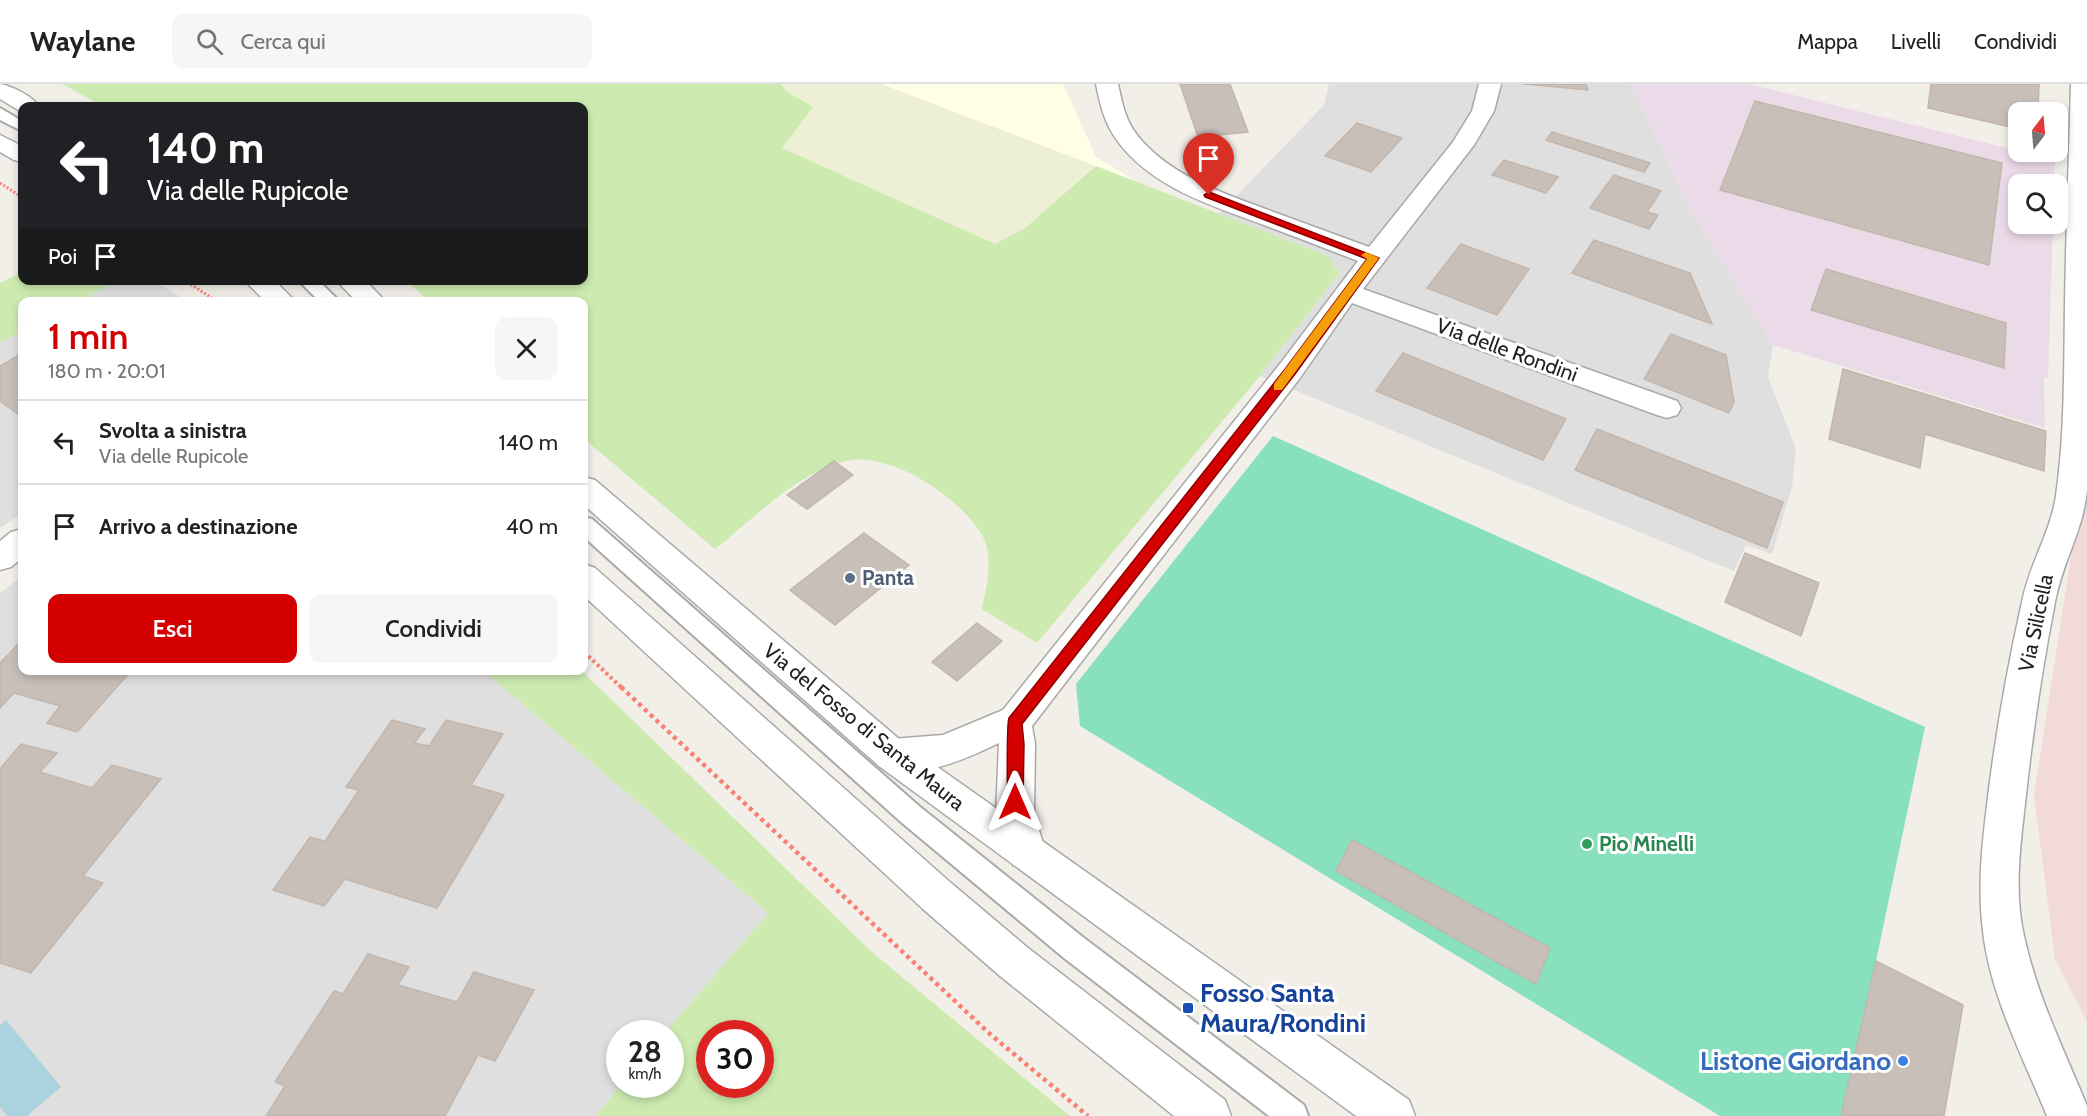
<!DOCTYPE html>
<html lang="it">
<meta charset="utf-8">
<style>
body{margin:0;font-family:Cabin,sans-serif;background:#f6f6f6;color:#222;height:100vh;display:flex;flex-direction:column;font-size:22px;white-space:nowrap}
*{box-sizing:border-box;margin:0}
p{font-size:20px;color:#767676}
.icon{flex:none;width:33px;height:33px;fill:none;stroke:currentColor;stroke-width:2;stroke-linecap:round;stroke-linejoin:round}
.map{position:relative;flex:1;overflow:hidden}
.side{position:absolute;left:18px;top:213px;width:570px;height:378px;display:flex;flex-direction:column;background:#fff;border-radius:12px;box-shadow:0 3px 9px #0003}
.side>*{flex:none}
.guide{position:absolute;left:18px;top:18px;width:570px;height:183px;border-radius:12px;box-shadow:0 3px 9px #0003;background:#202124;color:#fff;overflow:hidden}
.needle{width:39px;rotate:16deg}
.controls{position:absolute;left:2008px;top:18px;display:grid;gap:12px}
.controls a{display:grid;place-items:center;width:60px;height:60px;border-radius:12px;background:#fff;box-shadow:0 3px 9px #0003;font-size:30px}
.speed{position:absolute;left:606px;top:936px;display:flex;gap:12px;font-size:30px;font-weight:700;text-align:center}
.speed>*{display:grid;place-content:center;width:78px;height:78px;border-radius:50%;background:#fff;box-shadow:0 3px 9px #0003;line-height:1}
.speed small{font-size:15px;font-weight:400}
.speed .limit{border:9px solid #d22;background:#fff;color:#111}
.pin{position:absolute;display:grid;place-items:center;width:51px;height:51px;color:#fff;margin:-62px -26px;border-radius:50% 50% 50% 0;rotate:-45deg;box-shadow:0 0 6px #0007}
.pin .icon{rotate:45deg}
.me{position:absolute;width:66px;margin:-33px;rotate:0deg;stroke-linejoin:round;filter:drop-shadow(0 0 4px #0008)}
.turn{display:flex;align-items:center;gap:21px;height:126px;padding:0 30px;font-size:27px}
.turn .icon{width:78px;height:78px;stroke-width:2.5}
.turn b{display:block;font-size:42px;line-height:51px}
.then{display:flex;align-items:center;height:57px;padding:0 30px;background:#0003;gap:12px;font-size:22px}
.round{display:grid;place-items:center;flex:none;width:63px;height:63px;border-radius:12px;background:#f6f6f6}
.overview{display:flex;align-items:center;justify-content:space-between;height:102px;padding:0 30px}
h1{font-size:36px;font-weight:600;line-height:45px;color:#d40000}
.button{display:flex;gap:12px;margin-top:auto;padding:12px 30px}
.button a{flex:1;height:69px;border-radius:12px;background:#d40000;color:#fff;font-size:24px;font-weight:600;line-height:69px;text-align:center}
.button a+a{background:#f6f6f6;color:#222}
ul{padding:0;list-style:none}
li{display:flex;align-items:center;gap:18px;height:84px;padding:0 30px;border-top:2px solid #e0e0e0}
li div{flex:1}
li b{display:block;font-size:22px}
li em{font-style:normal}
header{display:flex;align-items:center;gap:36px;box-sizing:border-box;height:84px;padding:0 30px;background:#fff;border-bottom:2px solid #e0e0e0}
header strong{font-size:28px}
nav{display:flex;gap:33px;margin-inline-start:auto;font-size:21px}
.search{width:420px;height:54px;background:#f6f6f6;display:flex;align-items:center;gap:15px;box-sizing:border-box;padding:0 21px;border-radius:12px;color:#767676;font-size:22px}
.map>svg:first-child{display:block}
</style>
<header>
<strong>Waylane</strong>
<div class="search"><svg class="icon" aria-label="search" viewBox="0 0 24 24"><circle cx="10" cy="10" r="6"/><path d="M15 15l6 6"/></svg>Cerca qui</div>
<nav><a>Mappa</a><a>Livelli</a><a>Condividi</a></nav>
</header>
<div class="map">
<svg width="2087" height="1032" viewBox="0 0 2087 1032">
<rect width="100%" height="100%" fill="#f2efe9"/>
<!-- residential -->
<g fill="#e0dfdf">
<path d="M1329 0H1631L1691 127 1773 261 1768 293 1796 365 1792 403 1772 470 1746 461 1734 487 1260 292 1341 187 1334 184 1328 172 1218 131 1324 21Z"/>
<path d="M118 196 154 197 187 217 79 218Z"/>
<path d="M22 247V429L0 444V259Z"/>
<path d="M22 492V586L484 587 768 829 665 949 620 950V1000L621 1001 595 1032H0V509Z"/>
</g>
<!-- commercial -->
<path fill="#f2dad9" d="M2087 370V938L2055 875 2034 711Z"/>
<!-- industrial -->
<path fill="#ebdbe8" d="M1631 0H1749L2055 76 2054 100H2019V140H2053L2048 293H2044L2045 344 1773 261 1691 127Z"/>
<!-- education -->
<path fill="#ffffe5" d="M881 0H1063L1096 73 1137 98Z"/>
<!-- farmland -->
<path fill="#eef0d5" d="M780 0H881L1096 82 1025 144 995 160 782 64 789 9Z"/>
<!-- grass -->
<g fill="#cdebb0" fill-rule="evenodd">
<path d="M62 0H780L789 9 813 23 782 64 995 160 1025 144 1096 82 1328 172 1332 176 1334 184 1341 187 1260 292 1037 559 982 525C986 505 993 478 985 457 968 418 891 366 847 377 796 389 756 433 715 465L584 355V218L429 217 412 202V196H584V22H103Z"/>
<path d="M22 188V196L118 197 79 217 22 218V247L0 259V199Z"/>
<path d="M484 587H582L873 869 1070 1032H595L621 1001 670 1000V950L665 949 768 829ZM710 950H760V1000H710Z"/>
</g>
<!-- pitch -->
<path fill="#88e0be" d="M1273 352 1925 643 1876 877 1841 1032H1720L1080 642 1076 600Z"/>
<!-- water -->
<path fill="#aad3df" d="M6 936 61 1003 27 1032H7L0 1023V941Z"/>
<!-- building -->
<g fill="#c7bfb8" stroke="#c4b6ab" stroke-width="1.5">
<path d="M1180 0H1230L1248 48 1198 53Z"/>
<path d="M1523 0H1586L1588 6Z"/>
<path d="M1931 0H2039L2038 28H2019V45L1928 24Z"/>
<path d="M1755 17 2002 79 1989 181 1720 106Z"/>
<path d="M1357 39 1402 54 1371 88 1325 72Z"/>
<path d="M1552 48 1650 79 1644 88 1546 56Z"/>
<path d="M1504 76 1558 93 1546 109 1492 91Z"/>
<path d="M1614 91 1661 107 1647 128 1658 131 1649 145 1590 124Z"/>
<path d="M1594 156 1690 189 1712 240 1572 189Z"/>
<path d="M1461 160 1529 185 1497 231 1427 204Z"/>
<path d="M1826 185 2006 239 2004 284 1811 226Z"/>
<path d="M1671 250 1726 271 1734 318 1729 329 1644 295Z"/>
<path d="M22 269V333L0 317V282Z"/>
<path d="M1403 269 1566 335 1543 376 1376 307Z"/>
<path d="M1843 285 2046 347 2044 387 1925 350 1920 384 1829 355Z"/>
<path d="M1597 345 1783 418 1767 464 1575 386Z"/>
<path d="M834 377 853 391 807 425 787 411Z"/>
<path d="M864 449 909 481 835 541 790 506Z"/>
<path d="M1745 469 1819 499 1801 552 1725 518Z"/>
<path d="M977 539 1002 557 957 597 932 578Z"/>
<path d="M22 556V586H132L77 648 47 639 60 622 14 609 0 624V579Z"/>
<path d="M392 636 425 645 414 659 429 662 446 636 503 650 471 701 504 711 437 824 345 795 324 822 273 806 310 753 325 757 359 706 346 703Z"/>
<path d="M21 660 57 669 40 688 92 704 112 681 161 695 83 792 103 799 31 889 0 879V685Z"/>
<path d="M1352 756 1550 864 1536 900 1336 787Z"/>
<path d="M368 870 409 883 398 901 457 918 474 888 534 906 495 977 478 971 445 1032H266L285 1002 275 998 334 907 343 910Z"/>
<path d="M1876 877 1963 921 1944 1032H1841Z"/>
</g>
<g fill="none" stroke-linecap="round" stroke-linejoin="round">
<!-- service casing -->
<g stroke="#a9a9a9" stroke-width="4">
<g id="service">
<path d="M0 24 22 37V47L0 36Z"/>
<path d="M298 196H318L340 218H320Z"/>
<path d="M584 433 592 435 919 722 1084 854 1304 1021 1308 1032H1269L1064 874 901 738 584 453Z"/>
</g>
</g>
<!-- minor casing -->
<g stroke="#a9a9a9" stroke-width="3">
<g id="minor">
<path d="M1096 0H1118C1122 18 1125 36 1137 51 1171 94 1229 111 1279 130 1309 141 1339 152 1369 163L1453 58 1472 27 1479 0H1501L1494 27 1474 61 1363 205 1677 317 1681 324 1677 331 1667 334 1657 331 1352 219 1300 294 1032 642 1035 660 1034 731 1046 768 1041 781 1027 786 1013 781 996 731 999 659C963 676 919 697 879 682L874 671 879 660 892 655 943 651 1003 626 1280 280 1358 177C1327 165 1295 153 1264 141 1212 122 1150 103 1116 55 1104 38 1100 20 1096 0Z"/>
<path d="M22 445V474L11 483 0 486V457L11 448Z"/>
</g>
</g>
<!-- tertiary casing -->
<g stroke="#a9a9a9" stroke-width="3">
<g id="tertiary">
<path d="M0 0C12 2 32 12 39 22H22V27H20L0 15Z"/>
<path d="M2071 0H2087V405C2084 445 2062 479 2055 518 2042 585 2032 653 2025 720 2020 763 2014 809 2024 852 2037 912 2064 966 2087 1022V1032H2047C2023 973 1990 911 1983 847 1977 799 1983 753 1989 705 1997 642 2008 580 2022 518 2029 481 2050 450 2056 412 2065 349 2064 286 2065 222 2066 148 2069 74 2071 0Z"/>
<path d="M0 51 22 62V78L14 76 0 68Z"/>
<path d="M244 196H274L296 218H266Z"/>
<path d="M336 196H365L386 218H357Z"/>
<path d="M584 393 595 396 905 660 1409 1016 1415 1032H1356L879 682 584 421Z"/>
<path d="M584 480 595 484 951 799 1028 864 1225 1016 1231 1032H1174L1000 892 923 825 584 512Z"/>
</g>
</g>
<!-- path-far2 -->
<g stroke="#fa8072" stroke-width="3" stroke-dasharray="2 2" stroke-linecap="butt">
<path d="M0 99 22 113"/>
<path d="M184 196 218 218"/>
</g>
<!-- path-far1 -->
<path stroke="#fa8072" stroke-width="4" stroke-dasharray="3 3" stroke-linecap="butt" d="M584 568 622 604"/>
<!-- path -->
<path stroke="#fa8072" stroke-width="4.5" stroke-dasharray="4 4" stroke-linecap="butt" d="M621 603 990 950 1088 1032"/>
<!-- service -->
<use href="#service" fill="#fff" fill-rule="evenodd"/>
<!-- minor -->
<use href="#minor" fill="#fff" fill-rule="evenodd"/>
<!-- tertiary -->
<use href="#tertiary" fill="#fff" fill-rule="evenodd"/>
</g>
<!-- route -->
<path fill="#d40000" stroke="#8a0000" stroke-width="1.5" d="M1209 108 1379 174 1295 290 1022 640 1024 660 1023 718 1021 723 1015 725 1010 723 1007 718C1008 706 1006 640 1009 634L1286 284 1367 175 1205 113 1204 111Z"/>
<!-- slow -->
<path fill="#f59e0b" d="M1366 168 1379 174 1282 306H1274V300L1367 175 1361 171Z"/>
<!-- markers -->
<circle fill="#5c6f8a" stroke="#fff" stroke-width="2" cx="850" cy="494" r="6"/>
<circle fill="#2e9e5b" stroke="#fff" stroke-width="2" cx="1587" cy="760" r="6"/>
<rect fill="#1a4fb4" stroke="#fff" stroke-width="2" x="1182" y="918" width="12" height="12" rx="3"/>
<circle fill="#3f7fe0" stroke="#fff" stroke-width="2" cx="1903" cy="977" r="6"/>
<g text-anchor="middle" stroke-width="6" stroke-linejoin="round" paint-order="stroke">
<!-- street labels -->
<g font-size="21" fill="#222" stroke="#fff">
<text transform="translate(1507 266) rotate(20)" y="7">Via delle Rondini</text>
<text transform="translate(2036 539) rotate(-78)" y="7">Via Silicella</text>
<text transform="translate(864 643) rotate(39)" y="7">Via del Fosso di Santa Maura</text>
</g>
<!-- service labels -->
<g font-size="21" font-weight="bold" fill="#4e5e75" stroke="#fff" text-anchor="start">
<text x="862" y="501">Panta</text>
</g>
<!-- leisure labels -->
<g font-size="21" font-weight="bold" fill="#27864d" stroke="#fff" text-anchor="start">
<text x="1599" y="767">Pio Minelli</text>
</g>
<!-- near-transit labels -->
<g font-size="26" font-weight="bold" fill="#164399" stroke="#fff" text-anchor="start">
<text x="1200" y="918">Fosso Santa<tspan x="1200" dy="30">Maura/Rondini</tspan></text>
</g>
<!-- near-shop labels -->
<g font-size="26" font-weight="bold" fill="#366cbe" stroke="#fff" text-anchor="end">
<text x="1891" y="986">Listone Giordano</text>
</g>
</g>
</svg>
<div class="controls">
<a><svg class="needle" viewBox="-14 -14 28 28"><path d="M0-13l5 13h-10z" fill="#e53935"/><path d="M0 13l5-13h-10z" fill="#767676"/></svg></a>
<a><svg class="icon" aria-label="search" viewBox="0 0 24 24"><circle cx="10" cy="10" r="6"/><path d="M15 15l6 6"/></svg></a>
</div>
<div class="speed"><div>28<small>km/h</small></div><div class="limit">30</div></div>
<div class="pin" style="left:1209px;top:111px;background:#d93025"><svg class="icon" aria-label="arrive" viewBox="0 0 24 24"><path d="M6 21V4h12l-3 4 3 4H6"/></svg></div>
<svg class="me" style="left:1015px;top:718px" viewBox="-20 -20 40 40"><path d="M0-17L14 15 0 8-14 15z" fill="#d40000" stroke="#fff" stroke-width="4"/></svg>
<div class="guide">
<div class="turn"><svg class="icon" aria-label="left" viewBox="0 0 24 24"><path d="M17 20v-9H6M10 6l-5 5 5 5"/></svg><div><b>140 m</b>Via delle Rupicole</div></div>
<div class="then">Poi<svg class="icon" aria-label="arrive" viewBox="0 0 24 24"><path d="M6 21V4h12l-3 4 3 4H6"/></svg></div>
</div>
<section class="side">
<div class="overview"><div><h1>1 min</h1><p>180 m · 20:01</p></div><a class="round"><svg class="icon" aria-label="close" viewBox="0 0 24 24"><path d="M6 6l12 12M18 6L6 18"/></svg></a></div>
<ul>
<li><svg class="icon" aria-label="left" viewBox="0 0 24 24"><path d="M17 20v-9H6M10 6l-5 5 5 5"/></svg><div><b>Svolta a sinistra</b><p>Via delle Rupicole</p></div><em>140 m</em></li>
<li><svg class="icon" aria-label="arrive" viewBox="0 0 24 24"><path d="M6 21V4h12l-3 4 3 4H6"/></svg><div><b>Arrivo a destinazione</b></div><em>40 m</em></li>
</ul>
<div class="button"><a>Esci</a><a>Condividi</a></div>
</section>
</div>
